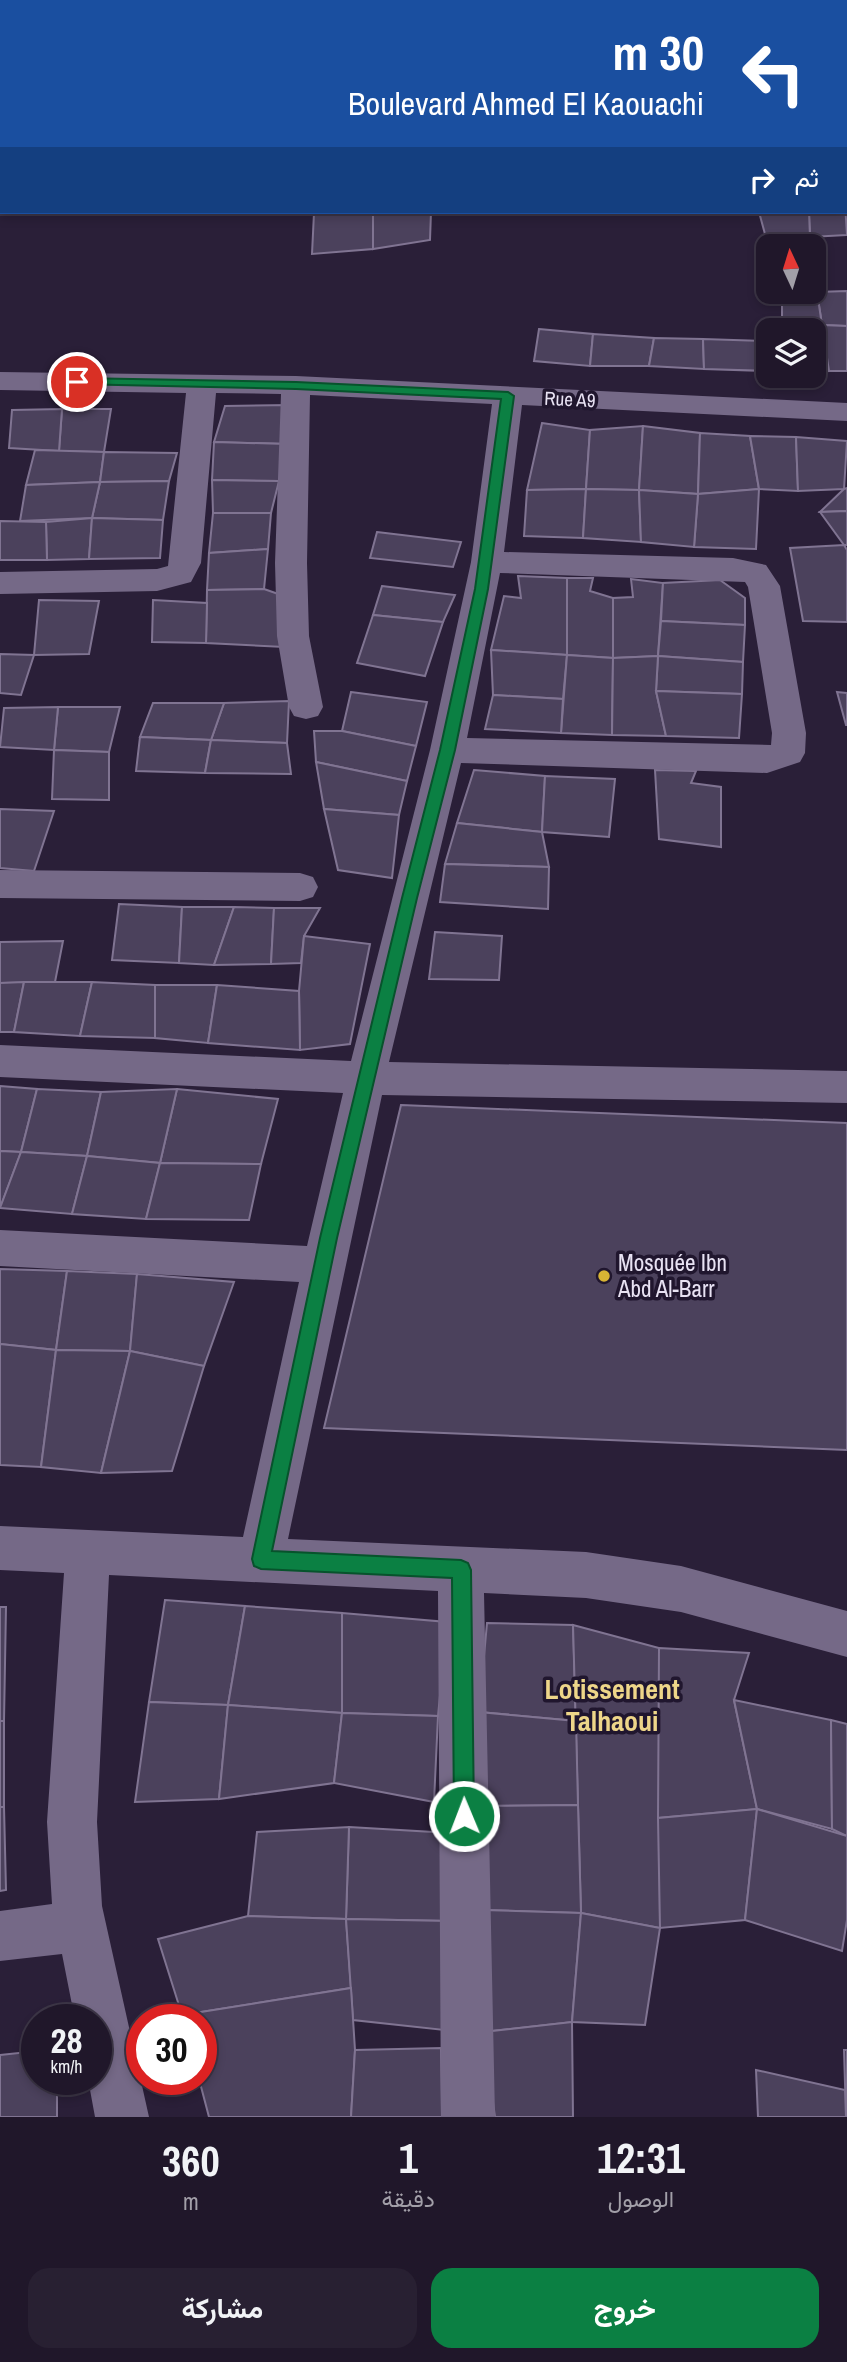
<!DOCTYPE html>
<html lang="ar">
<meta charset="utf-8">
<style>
body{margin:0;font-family:"Archivo Narrow",Vazirmatn,sans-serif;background:#282032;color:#f1f3f6;direction:rtl;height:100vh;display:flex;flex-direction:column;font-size:26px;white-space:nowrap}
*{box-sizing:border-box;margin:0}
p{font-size:23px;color:#a29fa8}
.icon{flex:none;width:38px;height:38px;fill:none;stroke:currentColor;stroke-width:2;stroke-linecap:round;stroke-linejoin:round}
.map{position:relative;height:2117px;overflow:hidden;direction:ltr}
.details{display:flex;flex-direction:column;background:#20172a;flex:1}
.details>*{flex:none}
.hud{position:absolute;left:0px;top:0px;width:847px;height:214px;box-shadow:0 4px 10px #0003,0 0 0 2px #3d3647;direction:rtl;background:#1a4fa0;color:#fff;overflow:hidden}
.needle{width:46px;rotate:356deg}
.tools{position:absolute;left:756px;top:234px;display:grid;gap:14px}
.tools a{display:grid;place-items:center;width:70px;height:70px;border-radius:14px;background:#20172a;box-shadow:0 4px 10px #0003,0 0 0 2px #3d3647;font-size:35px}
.speed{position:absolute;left:21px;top:2004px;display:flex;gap:14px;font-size:35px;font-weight:700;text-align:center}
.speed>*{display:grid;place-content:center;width:91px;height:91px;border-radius:50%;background:#20172a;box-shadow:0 4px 10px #0003,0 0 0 2px #3d3647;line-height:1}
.speed small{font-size:18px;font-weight:400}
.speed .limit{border:10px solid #d22;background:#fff;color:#111}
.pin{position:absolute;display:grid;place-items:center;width:60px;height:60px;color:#fff;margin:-30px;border:4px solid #fff;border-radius:50%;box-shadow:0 2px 7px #0007}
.me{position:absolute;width:77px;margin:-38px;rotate:359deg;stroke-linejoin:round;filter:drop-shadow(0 0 5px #0008)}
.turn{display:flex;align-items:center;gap:24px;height:147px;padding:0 28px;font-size:32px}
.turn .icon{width:91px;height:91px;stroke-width:2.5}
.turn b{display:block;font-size:49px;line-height:60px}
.then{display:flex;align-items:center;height:66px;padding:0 28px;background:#0003;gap:14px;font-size:26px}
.eta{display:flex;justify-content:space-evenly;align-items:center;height:119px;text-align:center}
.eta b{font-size:42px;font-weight:700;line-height:49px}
.primary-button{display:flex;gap:14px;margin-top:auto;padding:14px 28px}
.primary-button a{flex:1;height:80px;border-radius:21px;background:#0b8043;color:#fff;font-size:28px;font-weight:700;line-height:80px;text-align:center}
.primary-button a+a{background:#282032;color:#f1f3f6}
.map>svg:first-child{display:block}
</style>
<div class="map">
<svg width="847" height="2117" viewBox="0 0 847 2117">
<rect width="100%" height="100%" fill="#2a1f38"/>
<!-- building -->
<g fill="#4b415c" stroke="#807492" stroke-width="2">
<path d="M726 0H847V56L845 2Z"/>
<path d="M845 203 847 235 810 237 809 212H845Z"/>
<path d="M373 212V249L312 254 314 213Z"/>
<path d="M373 212H431L430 240 373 249Z"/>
<path d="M759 212H809L810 237 765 234Z"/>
<path d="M765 234 810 237 812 247H768V253Z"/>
<path d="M847 291V326L822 325 817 292Z"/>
<path d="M782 292H817L822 325H782Z"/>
<path d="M782 325H822L829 371 814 372V331H783Z"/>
<path d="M822 325 847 326V371H829Z"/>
<path d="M539 329 593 334 590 366 534 361Z"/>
<path d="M593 334 654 338 649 366H590Z"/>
<path d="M654 338 703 339 704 369 649 366Z"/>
<path d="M703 339 768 341V371L704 369Z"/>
<path d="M290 405 287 444 214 442 225 406Z"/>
<path d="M62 409H111L104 452 59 451Z"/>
<path d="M62 409 59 451 9 448 12 410Z"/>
<path d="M542 423 590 430 586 489 527 490Z"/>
<path d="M643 426 639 490 586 489 590 430Z"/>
<path d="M643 426 700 433 698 494 639 490Z"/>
<path d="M700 433 750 436 759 489 698 494Z"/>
<path d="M750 436 796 437 798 491 759 489Z"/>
<path d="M796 437 847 441 844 489 798 491Z"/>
<path d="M214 442 287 444 279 481 212 480Z"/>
<path d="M35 450 104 452 100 482 26 485Z"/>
<path d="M104 452 177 453 169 481 100 482Z"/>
<path d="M212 480 279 481 271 513H213Z"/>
<path d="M169 481 163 520 92 518 100 482Z"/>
<path d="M100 482 92 518 20 521 26 485Z"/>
<path d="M847 488V511L820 512 844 489Z"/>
<path d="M586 489 583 538 524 536 527 490Z"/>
<path d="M586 489 639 490 641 542 583 538Z"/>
<path d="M759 489 756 549 694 547 698 494Z"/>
<path d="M639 490 698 494 694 547 641 542Z"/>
<path d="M847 511V545H844L820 512Z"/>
<path d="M213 513H271L268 549 209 553Z"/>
<path d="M92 518 89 559 47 560 46 522Z"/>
<path d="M92 518 163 520 160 558 89 559Z"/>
<path d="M0 521 46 522 47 560H0Z"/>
<path d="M377 532 461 542 453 567 370 558Z"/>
<path d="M844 545 847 550V622L803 621 790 548Z"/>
<path d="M268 549 264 589 207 590 209 553Z"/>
<path d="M518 576 567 578V655L491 650 504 596 521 598Z"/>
<path d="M567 578H593L590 591 613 598V658L567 655Z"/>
<path d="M631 579 663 583 658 656 613 658V598L633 597Z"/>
<path d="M720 580 745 598V625L661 621 663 583Z"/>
<path d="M382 586 455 595 443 622 373 615Z"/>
<path d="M264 589 284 596V647L206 643 207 590Z"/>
<path d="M39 600 99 601 89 654 34 655Z"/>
<path d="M153 600 207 603 206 643 152 642Z"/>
<path d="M373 615 443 622 425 676 357 663Z"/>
<path d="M661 621 745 625 743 662 658 656Z"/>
<path d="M491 650 567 655 563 699 493 695Z"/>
<path d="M0 654 34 655 21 695 0 693Z"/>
<path d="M567 655 613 658 612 735 561 733Z"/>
<path d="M658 656 743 662 742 694 656 691Z"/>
<path d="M658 656 656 691 666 736 612 735 613 658Z"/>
<path d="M656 691 742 694 739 738 666 736Z"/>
<path d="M351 692 427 702 416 746 342 731Z"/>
<path d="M837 692 847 693V725H846Z"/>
<path d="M493 695 563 699 561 733 485 729Z"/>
<path d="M289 701 287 743 211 740 224 703Z"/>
<path d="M153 703H224L211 740 140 737Z"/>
<path d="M58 707H120L109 752 54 750Z"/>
<path d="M58 707 54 750 0 747 4 708Z"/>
<path d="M314 731H342L416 746 407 781 316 762Z"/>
<path d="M140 737 211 740 205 773 136 771Z"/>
<path d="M211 740 287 743 291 774 205 773Z"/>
<path d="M54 750 109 752V800L52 799Z"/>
<path d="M316 762 407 781 399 815 324 809Z"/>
<path d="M474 770 545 776 542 832 457 823Z"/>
<path d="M655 770 696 771 691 783 721 787V847L659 839Z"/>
<path d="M545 776 615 779 609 837 542 832Z"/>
<path d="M0 809 54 811 34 871 0 868Z"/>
<path d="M324 809 399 815 392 878 338 870Z"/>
<path d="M457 823 542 832 549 867 445 864Z"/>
<path d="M445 864 549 867 548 909 440 902Z"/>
<path d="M119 904 182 907 179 963 112 960Z"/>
<path d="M182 907H234L214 965 179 963Z"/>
<path d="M234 907 274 908 271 964 214 965Z"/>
<path d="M274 908H320L304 936 301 963 271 964Z"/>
<path d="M435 932 502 936 499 980 429 979Z"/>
<path d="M304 936 370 944 350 1044 300 1050 299 991Z"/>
<path d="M63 941 55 982 0 983V942Z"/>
<path d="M24 982 14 1032H0V983Z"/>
<path d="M24 982H92L80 1036 14 1032Z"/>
<path d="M92 982 155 985V1038L80 1036Z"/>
<path d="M155 985H217L208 1043 155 1038Z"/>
<path d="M217 985 299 991 300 1050 208 1043Z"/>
<path d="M0 1086 37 1089 21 1152 0 1151Z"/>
<path d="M37 1089 101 1092 87 1156 21 1152Z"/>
<path d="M177 1089 278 1099 261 1164 160 1163Z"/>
<path d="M177 1089 160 1163 87 1156 101 1092Z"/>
<path d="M401 1105 847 1123V1450L324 1428Z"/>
<path d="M0 1151 21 1152 0 1208Z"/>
<path d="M21 1152 87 1156 72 1214 0 1208Z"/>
<path d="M87 1156 160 1163 146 1219 72 1214Z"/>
<path d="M160 1163 261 1164 249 1220 146 1219Z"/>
<path d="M0 1269 67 1271 56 1350 0 1344Z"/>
<path d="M67 1271 137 1274 130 1351 56 1350Z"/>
<path d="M137 1274 234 1282 204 1366 130 1351Z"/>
<path d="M0 1344 56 1350 41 1467 0 1465Z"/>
<path d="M56 1350 130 1351 101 1473 41 1467Z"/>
<path d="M130 1351 204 1366 172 1471 101 1473Z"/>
<path d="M165 1600 245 1606 228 1705 149 1702Z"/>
<path d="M245 1606 342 1613V1713L228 1705Z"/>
<path d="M0 1607H6L4 1721H0Z"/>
<path d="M342 1613 447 1622 438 1716 342 1713Z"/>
<path d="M487 1623 573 1625 576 1721 479 1712Z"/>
<path d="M573 1625 659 1648 660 1928 581 1913Z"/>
<path d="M659 1648 749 1653 734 1700 757 1809 658 1818Z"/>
<path d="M734 1700 831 1720 832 1829 757 1809Z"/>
<path d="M149 1702 228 1705 219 1799 135 1802Z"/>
<path d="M228 1705 342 1713 334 1783 219 1799Z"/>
<path d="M479 1712 576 1721 578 1805 476 1806Z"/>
<path d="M342 1713 438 1716 434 1802 334 1783Z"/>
<path d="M831 1720 847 1724V1836L832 1829Z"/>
<rect x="0" y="1721" width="4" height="86"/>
<path d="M578 1805 581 1913 483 1910 476 1806Z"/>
<path d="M0 1807H4L6 1890 0 1891Z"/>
<path d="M757 1809 745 1920 660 1928 658 1818Z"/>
<path d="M757 1809 847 1836V1920L842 1951 745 1920Z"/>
<path d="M349 1827 450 1833V1921L346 1919Z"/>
<path d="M349 1827 346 1919 248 1916 257 1832Z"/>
<path d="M483 1910 581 1913 572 2022 483 2032Z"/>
<path d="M581 1913 660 1928 645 2025 572 2022Z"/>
<path d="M248 1916 346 1919 351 1988 182 2015 158 1939Z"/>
<path d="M346 1919 450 1921 444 2030 353 2020Z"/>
<path d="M351 1988 355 2050 351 2117H209L199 2079H201V2020H183L182 2015Z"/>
<path d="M572 2022 573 2117H495L483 2032Z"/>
<path d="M441 2048 442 2117H351L355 2050Z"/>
<path d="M844 2050H847V2117H846Z"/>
<path d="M37 2051V2079H57V2117H0V2055Z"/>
<path d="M756 2070 845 2090 846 2117H758Z"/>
</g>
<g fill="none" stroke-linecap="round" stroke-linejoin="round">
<!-- minor -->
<g fill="#756987" fill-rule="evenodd">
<rect x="485" y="0" width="24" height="2"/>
<path d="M845 64H847L845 79Z"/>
<rect x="845" y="104" width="2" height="16"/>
<path d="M845 156 847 157V173L845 172Z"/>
<path d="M0 372 296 376 847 403V421L522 405 504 552 733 558 766 565 780 586 806 733 805 753 800 762 767 773 461 763 389 1062 847 1071V1103L382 1095 288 1539 586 1552 681 1566 847 1611V1657L681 1612 586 1598 484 1593 495 2117H441L438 1591 109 1575 97 1822 102 1906 149 2117H95L88 2079H96V2020H75L62 1954 0 1961V1911L52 1904 47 1822 64 1573 0 1570V1526L243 1537 299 1282 0 1266V1230L307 1246 343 1093 0 1077V1045L351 1061 430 750 471 562 492 404 310 395 307 563 309 636 323 707 318 716 306 719 294 716 289 707 277 636 275 563 281 394 216 393 201 563 191 582 157 591 0 594V572L157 569 168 566 186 393 0 390ZM500 573 745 582 748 587 772 733 771 745 467 738Z"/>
<path d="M0 870 300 873 313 877 318 887 313 897 300 901 0 898Z"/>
</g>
</g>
<!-- route -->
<path fill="#0b8043" stroke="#07532c" stroke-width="2" d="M77 378 296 382 508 392 514 396 488 589 455 750 417 898 337 1238 272 1551 461 1560 468 1563 471 1570 474 1816 471 1823 464 1826 457 1823 454 1816 452 1578 261 1569 254 1566 252 1559 320 1238 402 898 440 750 475 589 501 399 296 389 73 384V379Z"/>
<!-- markers -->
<circle fill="#d8b434" stroke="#20162e" stroke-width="2.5" cx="604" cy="1276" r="7"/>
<g text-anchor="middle" stroke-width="7" stroke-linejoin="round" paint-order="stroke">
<!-- far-street labels -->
<g font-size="19" fill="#e8e2f3" stroke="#20162e">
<text transform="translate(570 399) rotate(3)" y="7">Rue A9</text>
</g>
<!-- poi labels -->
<g font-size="23" fill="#e8e2f3" stroke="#20162e" text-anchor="start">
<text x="618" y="1271">Mosquée Ibn<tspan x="618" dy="26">Abd Al-Barr</tspan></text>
</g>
<!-- near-neighbourhood labels -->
<g font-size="28" font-weight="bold" fill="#eed689" stroke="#20162e">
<text x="612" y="1699">Lotissement<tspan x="612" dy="32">Talhaoui</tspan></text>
</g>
</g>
</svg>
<div class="tools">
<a><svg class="needle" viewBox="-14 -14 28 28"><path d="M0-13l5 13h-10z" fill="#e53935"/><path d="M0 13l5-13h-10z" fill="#a29fa8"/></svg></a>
<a><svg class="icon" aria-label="layers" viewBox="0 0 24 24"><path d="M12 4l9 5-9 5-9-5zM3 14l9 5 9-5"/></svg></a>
</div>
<div class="speed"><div>28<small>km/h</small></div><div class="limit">30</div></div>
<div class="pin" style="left:77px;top:382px;background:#d93025"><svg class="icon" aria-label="arrive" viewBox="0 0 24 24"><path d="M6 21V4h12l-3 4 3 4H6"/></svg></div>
<svg class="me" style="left:464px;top:1816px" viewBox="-20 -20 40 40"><circle r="17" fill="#0b8043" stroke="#fff" stroke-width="3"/><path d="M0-11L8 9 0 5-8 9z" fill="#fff"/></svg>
<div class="hud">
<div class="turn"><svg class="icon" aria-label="left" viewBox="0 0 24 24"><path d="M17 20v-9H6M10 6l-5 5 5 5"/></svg><div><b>30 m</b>Boulevard Ahmed El Kaouachi</div></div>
<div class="then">ثم<svg class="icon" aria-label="right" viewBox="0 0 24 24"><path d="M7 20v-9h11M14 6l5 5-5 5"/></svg></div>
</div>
</div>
<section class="details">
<div class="eta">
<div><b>12:31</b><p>الوصول</p></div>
<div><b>1</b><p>دقيقة</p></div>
<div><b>360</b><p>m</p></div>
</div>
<div class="primary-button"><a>خروج</a><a>مشاركة</a></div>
</section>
